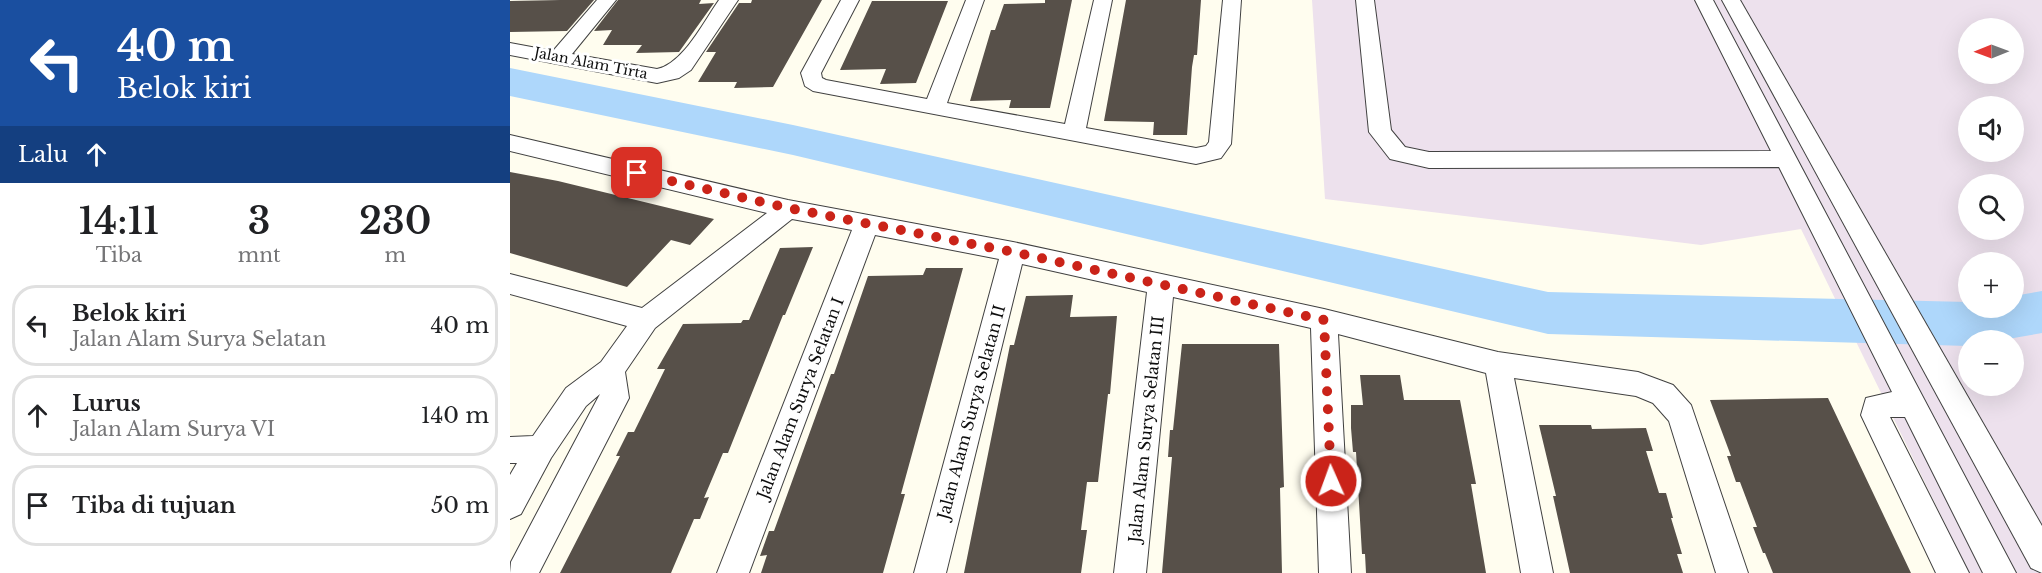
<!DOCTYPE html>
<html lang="id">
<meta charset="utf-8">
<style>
body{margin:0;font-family:"Libre Baskerville",serif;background:#f2f2f2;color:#202124;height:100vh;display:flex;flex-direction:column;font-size:22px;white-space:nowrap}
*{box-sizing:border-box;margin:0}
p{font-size:20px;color:#757577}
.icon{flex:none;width:33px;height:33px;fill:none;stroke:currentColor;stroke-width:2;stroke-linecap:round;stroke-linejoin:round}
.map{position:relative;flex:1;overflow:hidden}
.sheet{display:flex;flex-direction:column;background:#fff;width:510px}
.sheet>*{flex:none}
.hud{background:#1a4fa0;color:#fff;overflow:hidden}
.needle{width:39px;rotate:269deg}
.tools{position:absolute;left:1448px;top:18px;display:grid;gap:12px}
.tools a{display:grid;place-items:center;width:66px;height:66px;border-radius:50%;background:#fff;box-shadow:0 6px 24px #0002;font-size:30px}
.pin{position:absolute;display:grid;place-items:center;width:51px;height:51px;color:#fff;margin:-26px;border-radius:12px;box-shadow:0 3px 9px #0006}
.me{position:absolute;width:66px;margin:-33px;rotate:358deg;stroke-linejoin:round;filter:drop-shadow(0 0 4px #0008)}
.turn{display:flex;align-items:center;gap:21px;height:126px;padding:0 18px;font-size:27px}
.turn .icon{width:78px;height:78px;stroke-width:2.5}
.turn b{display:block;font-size:42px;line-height:51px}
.then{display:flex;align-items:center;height:57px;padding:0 18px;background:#0003;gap:12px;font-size:22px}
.eta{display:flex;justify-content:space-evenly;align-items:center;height:102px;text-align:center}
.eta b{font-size:36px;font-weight:600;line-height:42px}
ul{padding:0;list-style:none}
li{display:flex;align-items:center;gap:18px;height:81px;margin:0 12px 9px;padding:0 6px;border:3px solid #e0e0e0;border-radius:24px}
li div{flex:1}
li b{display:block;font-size:22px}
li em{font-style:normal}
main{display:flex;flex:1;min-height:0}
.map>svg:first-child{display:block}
</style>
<main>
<section class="sheet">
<div class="hud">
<div class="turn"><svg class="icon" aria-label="left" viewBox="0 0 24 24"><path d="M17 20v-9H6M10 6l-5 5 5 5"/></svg><div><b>40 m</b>Belok kiri</div></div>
<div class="then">Lalu<svg class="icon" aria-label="ahead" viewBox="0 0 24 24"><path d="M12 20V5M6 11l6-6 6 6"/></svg></div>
</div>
<div class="eta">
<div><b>14:11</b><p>Tiba</p></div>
<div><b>3</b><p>mnt</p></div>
<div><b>230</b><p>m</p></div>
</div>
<ul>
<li><svg class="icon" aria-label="left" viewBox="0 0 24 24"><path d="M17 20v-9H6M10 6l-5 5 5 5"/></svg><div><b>Belok kiri</b><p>Jalan Alam Surya Selatan</p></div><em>40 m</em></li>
<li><svg class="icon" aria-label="ahead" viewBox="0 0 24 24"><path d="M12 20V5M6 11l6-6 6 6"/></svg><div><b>Lurus</b><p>Jalan Alam Surya VI</p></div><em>140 m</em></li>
<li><svg class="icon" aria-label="arrive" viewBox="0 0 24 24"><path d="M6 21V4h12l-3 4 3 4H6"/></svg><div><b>Tiba di tujuan</b></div><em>50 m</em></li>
</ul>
</section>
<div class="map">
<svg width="1532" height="573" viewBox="0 0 1532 573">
<rect width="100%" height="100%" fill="#fffdef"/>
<!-- industrial -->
<path fill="#ede1ed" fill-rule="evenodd" d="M802 0H1532V573H1459L1291 229 1191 245 815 199ZM1458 28H1503V74H1458ZM1458 106H1503V152H1458ZM1458 184H1503V230H1458ZM1458 262H1503V308H1458ZM1458 340H1503V386H1458Z"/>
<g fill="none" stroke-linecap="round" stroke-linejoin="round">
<!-- river -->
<path fill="#aed7fb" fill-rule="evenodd" d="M0 68 283 125 1038 292 1458 302V308H1503V296L1532 291V333L1492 340H1458V346L1038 334 283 155 0 96Z"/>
</g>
<!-- building -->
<g fill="#575049">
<path d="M50 0H84L57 31 0 32V1Z"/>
<path d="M108 0H191L189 4 204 3 169 52 126 53 132 45H93L102 30 84 31Z"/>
<path d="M242 0H312L263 87 224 88 227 82H188L206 52H196L229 3H241Z"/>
<path d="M535 0H562L540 108H499L501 100 460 101 481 30H485L494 4 535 3Z"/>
<path d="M616 0H691L687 55H684L682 67 677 135H643L644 122 594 121Z"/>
<path d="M362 1H438L406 83 370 84 376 69 330 70Z"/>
<path d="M0 172 48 181 204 219 180 245 161 240 117 287 0 253Z"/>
<path d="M303 247 275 315H273L218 453H213L194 498 199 497 190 519H184L161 573H50L110 456H106L118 432H124L155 369H147L173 324 231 323 233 320H239L270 248Z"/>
<path d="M416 268H453L391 494H395L373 573H251L257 555 250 556 259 531H264L321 374H324L358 276 413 275Z"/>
<path d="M563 295 560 317 607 316 600 394H598L588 482H577L571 530H577L571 573H454L500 345H504L516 296Z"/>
<path d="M672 344H769L774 487 770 488 772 573H652L662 457H658L660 430H663Z"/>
<path d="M850 375H890L894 400H950L966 484H961L976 573H856L855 554H852L846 452H843L841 428V405H853Z"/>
<path d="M1318 398 1401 573H1263L1255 553H1253L1243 527H1247L1230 482H1226L1217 456H1221L1200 400Z"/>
<path d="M1029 425H1081L1082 429 1136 428 1143 451H1136L1149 493H1156L1163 518H1161L1172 554H1167L1173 573H1060L1043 496H1046Z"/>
</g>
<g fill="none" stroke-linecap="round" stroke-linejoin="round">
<!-- street casing -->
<g stroke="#414141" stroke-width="2">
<g id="street">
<path d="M87 0H106L62 54 147 69C173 64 194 21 209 0H228L181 70 169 78 147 83 0 55V43L43 51Z"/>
<path d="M331 0H349L311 73 312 78 316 80 417 99 456 0H474L437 103 555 124 584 0H602L576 128 686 148 696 146 699 142 713 0H731L721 144 711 158 686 164 303 91 295 86 291 73Z"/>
<path d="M846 0H864L881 130 895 147 919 152 1261 151 1185 0H1203L1506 573H1473L1395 417H1380L1459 573H1426L1351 415 1356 398 1382 392 1269 167 919 168 880 159 859 132Z"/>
<path d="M1212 0H1230L1532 526V573L1521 568Z"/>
<path d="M0 135 278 200 503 242 814 309 988 352 1128 372 1163 385 1181 405 1238 573H1206L1159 421 1143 403 1126 396 1004 378 1043 573H1011L976 373 828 334 841 573H809L801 328 663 297 636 573H604L637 292 512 264 436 573H404L489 259 365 235 239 573H207L342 230 282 219 145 328 115 372 119 398 29 573H0L1 562 90 394 76 406 41 458 11 514 0 519V475L7 463H0V437L23 436 56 388 91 362 117 326 0 294V274L132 308 257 213 0 151Z"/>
</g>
</g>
<!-- street -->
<use href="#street" fill="#fff" fill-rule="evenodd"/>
</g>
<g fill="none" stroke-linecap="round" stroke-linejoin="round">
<!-- route -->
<path stroke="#ca2319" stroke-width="10" stroke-dasharray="0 18" d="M127 173 278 208 503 252 814 320 821 481"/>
</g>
<g text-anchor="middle" stroke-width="6" stroke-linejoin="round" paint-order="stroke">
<!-- far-street labels -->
<g font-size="14" fill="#0e0e0e" stroke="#fff">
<text transform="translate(81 63) rotate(11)" y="5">Jalan Alam Tirta</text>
</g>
<!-- street labels -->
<g font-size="16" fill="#0e0e0e" stroke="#fff">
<text transform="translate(290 398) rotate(-69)" y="6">Jalan Alam Surya Selatan I</text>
<text transform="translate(461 412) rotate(-75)" y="6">Jalan Alam Surya Selatan II</text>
<text transform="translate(636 429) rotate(-84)" y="6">Jalan Alam Surya Selatan III</text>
</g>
</g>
</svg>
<div class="tools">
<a><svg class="needle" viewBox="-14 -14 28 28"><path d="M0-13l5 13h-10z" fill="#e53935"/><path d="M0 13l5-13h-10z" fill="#757577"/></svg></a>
<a><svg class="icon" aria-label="sound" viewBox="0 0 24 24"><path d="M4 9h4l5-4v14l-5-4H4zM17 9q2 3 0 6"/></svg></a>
<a><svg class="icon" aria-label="search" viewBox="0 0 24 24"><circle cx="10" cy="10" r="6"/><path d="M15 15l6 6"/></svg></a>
<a>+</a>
<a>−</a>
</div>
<div class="pin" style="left:127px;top:173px;background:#d93025"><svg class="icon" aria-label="arrive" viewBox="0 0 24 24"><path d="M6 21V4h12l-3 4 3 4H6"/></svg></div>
<svg class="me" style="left:821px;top:481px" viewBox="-20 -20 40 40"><circle r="17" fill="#ca2319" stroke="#fff" stroke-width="3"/><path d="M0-11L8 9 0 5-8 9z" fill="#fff"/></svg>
</div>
</main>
